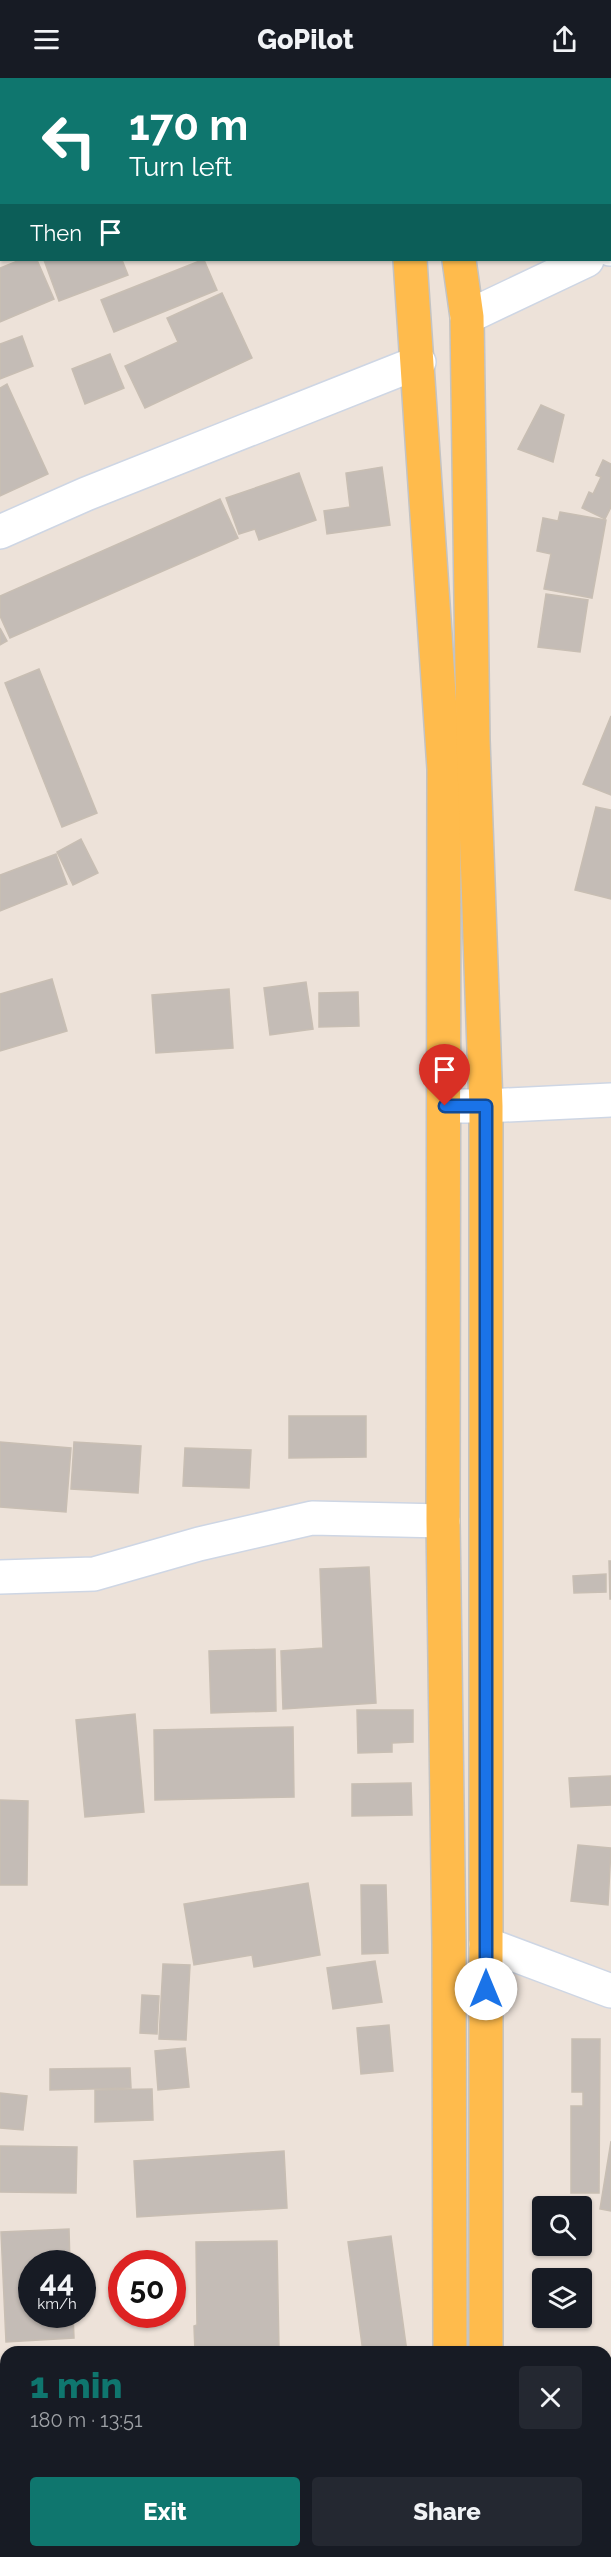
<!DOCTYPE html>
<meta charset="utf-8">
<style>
body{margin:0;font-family:Raleway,sans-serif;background:#242831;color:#f1f3f6;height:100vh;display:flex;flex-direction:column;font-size:22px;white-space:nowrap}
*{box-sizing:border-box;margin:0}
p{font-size:20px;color:#9ea1a6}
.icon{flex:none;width:33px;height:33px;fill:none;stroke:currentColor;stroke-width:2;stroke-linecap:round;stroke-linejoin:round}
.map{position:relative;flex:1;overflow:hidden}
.details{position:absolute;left:0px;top:2268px;width:612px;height:212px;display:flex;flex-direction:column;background:#171b24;border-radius:18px 18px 0 0;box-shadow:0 2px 4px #0004}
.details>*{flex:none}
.banner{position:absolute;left:0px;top:0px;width:612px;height:183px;box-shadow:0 2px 4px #0004;background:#0f766e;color:#fff;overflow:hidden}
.tools{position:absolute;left:532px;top:2118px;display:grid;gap:12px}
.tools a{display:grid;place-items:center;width:60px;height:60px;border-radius:6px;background:#171b24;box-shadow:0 2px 4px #0004;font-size:30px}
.speed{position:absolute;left:18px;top:2172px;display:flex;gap:12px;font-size:30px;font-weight:700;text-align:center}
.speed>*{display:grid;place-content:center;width:78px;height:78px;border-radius:50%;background:#171b24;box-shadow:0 2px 4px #0004;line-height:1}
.speed small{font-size:15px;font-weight:400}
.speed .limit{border:9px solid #d22;background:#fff;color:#111}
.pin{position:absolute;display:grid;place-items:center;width:51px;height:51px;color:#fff;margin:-62px -26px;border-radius:50% 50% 50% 0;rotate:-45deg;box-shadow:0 0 6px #0007}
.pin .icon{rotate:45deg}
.me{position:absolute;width:66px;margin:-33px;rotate:0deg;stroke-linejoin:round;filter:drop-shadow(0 0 4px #0008)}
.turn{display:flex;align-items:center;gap:21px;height:126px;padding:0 30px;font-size:27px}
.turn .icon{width:78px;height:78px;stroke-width:2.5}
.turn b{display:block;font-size:42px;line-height:51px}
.then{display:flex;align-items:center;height:57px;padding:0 30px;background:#0003;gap:12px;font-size:22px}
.round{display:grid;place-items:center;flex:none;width:63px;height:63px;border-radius:6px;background:#242831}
.overview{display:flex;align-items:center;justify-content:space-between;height:102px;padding:0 30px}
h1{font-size:36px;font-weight:800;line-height:45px;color:#0f766e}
.primary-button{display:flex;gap:12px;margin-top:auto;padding:12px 30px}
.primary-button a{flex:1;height:69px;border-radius:6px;background:#0f766e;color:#fff;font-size:24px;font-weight:800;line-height:69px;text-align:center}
.primary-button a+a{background:#242831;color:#f1f3f6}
header{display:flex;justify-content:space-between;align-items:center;height:78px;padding:0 30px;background:#171b24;font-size:27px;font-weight:800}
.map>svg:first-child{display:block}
</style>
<header><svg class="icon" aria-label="menu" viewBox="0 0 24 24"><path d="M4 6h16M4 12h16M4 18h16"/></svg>GoPilot<svg class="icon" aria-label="share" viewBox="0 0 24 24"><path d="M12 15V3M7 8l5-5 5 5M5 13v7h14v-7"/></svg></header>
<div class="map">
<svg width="611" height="2479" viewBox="0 0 611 2479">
<rect width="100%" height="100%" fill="#ede2d9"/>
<!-- building -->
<g fill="#c4bcb6" stroke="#c8beb3" stroke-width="1.5">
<path d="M20 182H37L54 221 0 244V190Z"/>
<path d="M44 182H122L128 197 59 223Z"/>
<path d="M202 182H204L217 212 114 254 101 222Z"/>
<path d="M222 215 252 280 145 330 125 288 178 264 167 240Z"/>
<path d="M22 258 33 288 0 301V266Z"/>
<path d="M110 276 124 310 85 326 72 291Z"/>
<path d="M7 306 48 396 0 418V310Z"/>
<path d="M541 327 564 337 553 384 518 371Z"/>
<path d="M603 382 611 386V429L605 441 582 430 589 414 593 416 601 399 596 397Z"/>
<path d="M382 389 390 447 327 456 324 433 350 429 346 395Z"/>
<path d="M299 395 316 442 259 462 255 451 239 456 226 420Z"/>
<path d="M220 421 238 460 10 560 0 538V518Z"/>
<path d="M560 434 606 442 592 520 544 511 551 476 537 473 543 440 558 443Z"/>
<path d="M546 516 588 522 580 574 538 569Z"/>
<path d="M0 550 7 563 0 567Z"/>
<path d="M39 591 97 735 62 749 5 605Z"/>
<path d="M611 638V717L583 706Z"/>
<path d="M596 729 611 732V821L575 812Z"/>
<path d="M81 761 98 795 73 807 57 774Z"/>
<path d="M56 776 67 806 0 833V797Z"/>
<path d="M52 901 67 953 0 973V916Z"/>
<path d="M306 904 313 951 270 957 264 910Z"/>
<path d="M229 911 233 970 156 975 152 917Z"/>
<path d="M358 914 359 948 319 949V915Z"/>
<path d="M289 1338H366V1379L289 1380Z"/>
<path d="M0 1364 71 1370 66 1434 0 1429Z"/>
<path d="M74 1364 141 1368 138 1415 71 1411Z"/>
<path d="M185 1370 251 1372 249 1410 183 1408Z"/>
<path d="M609 1483H611V1521H610Z"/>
<path d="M369 1489 376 1625 283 1631 281 1573 323 1570 320 1491Z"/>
<path d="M606 1496V1514L574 1515 573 1498Z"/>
<path d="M275 1571 276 1633 211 1635 209 1573Z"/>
<path d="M357 1632H413V1664L392 1665V1674L358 1675Z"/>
<path d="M135 1636 144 1734 85 1739 76 1642Z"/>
<path d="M293 1649 294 1719 155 1722 154 1652Z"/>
<path d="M611 1698V1727L571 1729 569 1700Z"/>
<path d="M411 1705 412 1737 352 1738V1706Z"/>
<path d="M0 1722 28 1723 27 1807H0Z"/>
<path d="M578 1767 611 1770 608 1827 571 1823Z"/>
<path d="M308 1805 320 1877 254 1889 252 1877 194 1887 184 1826Z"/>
<path d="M361 1807H386L388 1875 362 1876Z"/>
<path d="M375 1883 382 1924 333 1931 327 1890Z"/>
<path d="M163 1886 190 1887 186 1962 159 1961Z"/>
<path d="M142 1917 159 1918 157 1956 140 1955Z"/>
<path d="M389 1947 393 1993 361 1996 357 1950Z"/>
<path d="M572 1961H600L599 2115H571V2028H583V2014H572Z"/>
<path d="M185 1970 189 2009 158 2012 155 1973Z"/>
<path d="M130 1990 131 2010 50 2012V1991Z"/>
<path d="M152 2011 153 2042 95 2044V2012Z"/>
<path d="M0 2015 27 2018 23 2052 0 2050Z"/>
<path d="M611 2063V2133L600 2131Z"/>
<path d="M0 2068 77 2069 76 2115 0 2114Z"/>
<path d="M284 2073 287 2130 137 2139 134 2083Z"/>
<path d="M69 2151 70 2186H32V2236H73L74 2260 6 2264 1 2154Z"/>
<path d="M391 2158 407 2274H363L348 2164Z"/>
<path d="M277 2163 279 2274H195L194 2248 197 2247 196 2164Z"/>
<path d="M606 2281 611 2283V2300L606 2299Z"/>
<path d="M606 2306 611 2308V2329L606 2327Z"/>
<path d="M22 2474H140L138 2479H19Z"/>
<rect x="395" y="2474" width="45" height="5"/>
</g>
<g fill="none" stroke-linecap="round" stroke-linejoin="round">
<!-- minor casing -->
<g stroke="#ced6e4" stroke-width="36">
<g id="minor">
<path d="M610 171H611"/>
<path d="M467 239 587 182"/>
<path d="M0 454 86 416 419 284"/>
<path d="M445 1028H486L611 1022"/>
<path d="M0 1499 94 1496 199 1466 312 1440 443 1443"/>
<path d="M486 1866 611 1913"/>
<path d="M0 2303 6 2305"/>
</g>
</g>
<!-- major casing -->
<g stroke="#c3c3c3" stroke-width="36">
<g id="major">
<path d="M395 0V2"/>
<path d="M436 0V2"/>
<path d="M410 182 444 691 443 1443 449 1866 450 2274"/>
<path d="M459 182 467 239 473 662 486 1028V2274"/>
<path d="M454 2474V2479"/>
<path d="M494 2474V2479"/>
</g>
</g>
<!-- minor -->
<use href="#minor" stroke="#fff" stroke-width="33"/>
<!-- major -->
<use href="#major" stroke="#ffbb4c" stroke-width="33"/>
</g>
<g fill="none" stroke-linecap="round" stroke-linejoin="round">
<!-- route casing -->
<g stroke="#114b97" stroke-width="15">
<path id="route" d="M445 1028H486V1911"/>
</g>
<!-- route -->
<use href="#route" stroke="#1a73e8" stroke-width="10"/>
</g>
</svg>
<div class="tools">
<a><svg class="icon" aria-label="search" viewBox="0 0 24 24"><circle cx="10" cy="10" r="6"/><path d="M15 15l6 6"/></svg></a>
<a><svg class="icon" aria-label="layers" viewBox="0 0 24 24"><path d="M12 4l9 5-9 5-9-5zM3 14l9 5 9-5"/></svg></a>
</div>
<div class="speed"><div>44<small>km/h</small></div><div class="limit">50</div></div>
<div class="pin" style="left:445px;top:1028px;background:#d93025"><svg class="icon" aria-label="arrive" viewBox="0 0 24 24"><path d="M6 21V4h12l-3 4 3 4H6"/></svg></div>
<svg class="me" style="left:486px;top:1911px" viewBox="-20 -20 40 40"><circle r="19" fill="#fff"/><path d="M0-13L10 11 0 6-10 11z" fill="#1a73e8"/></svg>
<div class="banner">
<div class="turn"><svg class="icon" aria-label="left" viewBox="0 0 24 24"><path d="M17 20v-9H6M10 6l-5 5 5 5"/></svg><div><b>170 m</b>Turn left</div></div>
<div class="then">Then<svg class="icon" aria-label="arrive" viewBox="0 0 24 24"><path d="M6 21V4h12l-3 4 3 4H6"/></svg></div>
</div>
<section class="details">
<div class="overview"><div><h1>1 min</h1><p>180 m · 13:51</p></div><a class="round"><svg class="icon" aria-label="close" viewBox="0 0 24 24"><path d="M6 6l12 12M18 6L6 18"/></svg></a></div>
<div class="primary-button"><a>Exit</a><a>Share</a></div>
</section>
</div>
